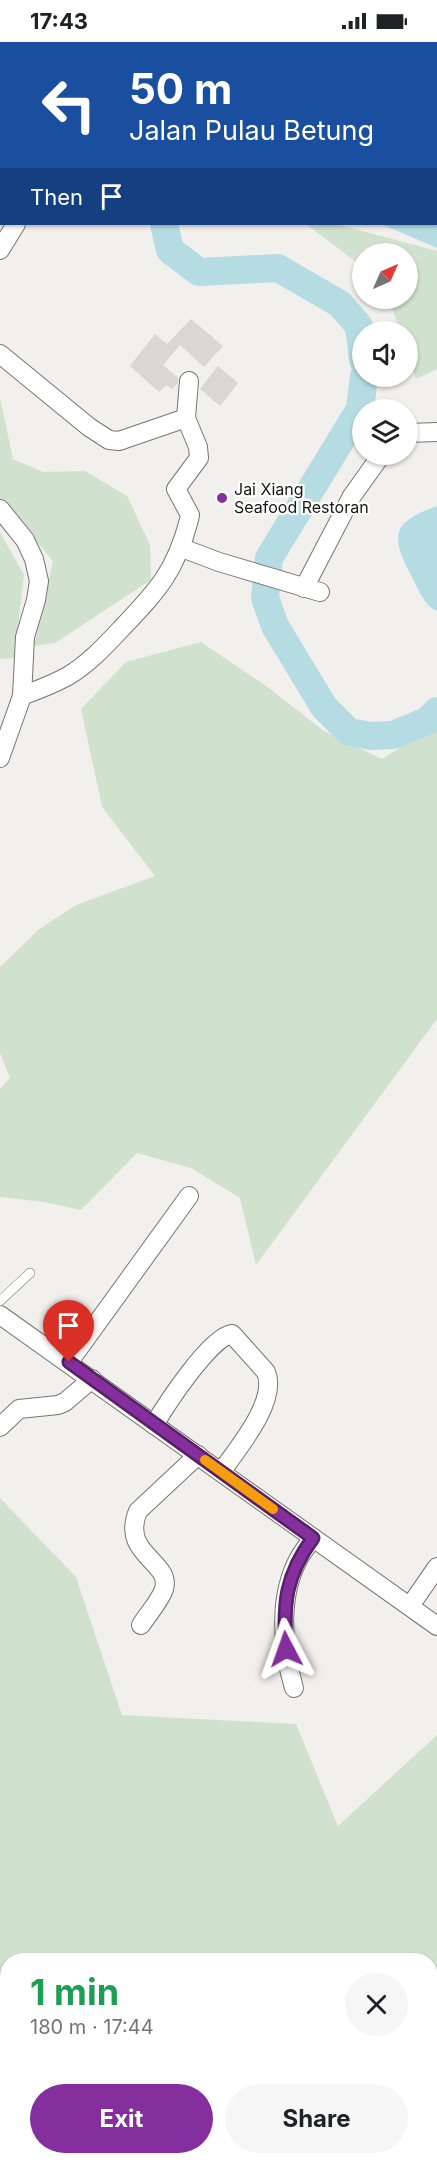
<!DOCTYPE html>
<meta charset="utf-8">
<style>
body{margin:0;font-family:Inter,sans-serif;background:#f6f6f6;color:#202124;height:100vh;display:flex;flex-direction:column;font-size:22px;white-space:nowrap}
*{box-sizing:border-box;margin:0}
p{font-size:20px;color:#757577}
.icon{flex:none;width:33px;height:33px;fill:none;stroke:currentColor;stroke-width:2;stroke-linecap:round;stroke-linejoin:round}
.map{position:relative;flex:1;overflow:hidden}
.panel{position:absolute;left:0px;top:1911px;width:438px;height:212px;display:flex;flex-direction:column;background:#fff;border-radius:24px 24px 0 0;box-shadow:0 2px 4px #0004}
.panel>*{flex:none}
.top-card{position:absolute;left:0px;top:0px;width:438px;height:183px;box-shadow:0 2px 4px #0004;background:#1a4fa0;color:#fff;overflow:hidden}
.needle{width:39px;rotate:45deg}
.fabs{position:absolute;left:352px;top:201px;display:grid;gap:12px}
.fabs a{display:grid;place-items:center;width:66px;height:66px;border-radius:50%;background:#fff;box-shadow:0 2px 4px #0004;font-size:30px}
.pin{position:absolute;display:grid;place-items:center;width:51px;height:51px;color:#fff;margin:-62px -26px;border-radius:50% 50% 50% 0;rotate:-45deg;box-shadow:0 0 6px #0007}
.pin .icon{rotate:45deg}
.me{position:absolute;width:66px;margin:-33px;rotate:356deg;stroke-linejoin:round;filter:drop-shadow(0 0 4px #0008)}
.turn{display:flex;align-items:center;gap:21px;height:126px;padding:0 30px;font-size:27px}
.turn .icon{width:78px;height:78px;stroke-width:2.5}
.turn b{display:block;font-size:42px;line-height:51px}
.then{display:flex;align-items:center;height:57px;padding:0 30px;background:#0003;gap:12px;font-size:22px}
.round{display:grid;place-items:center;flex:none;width:63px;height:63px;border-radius:32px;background:#f6f6f6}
.headline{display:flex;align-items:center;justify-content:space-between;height:102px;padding:0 30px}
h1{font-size:36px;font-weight:700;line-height:45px;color:#1e9e55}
.button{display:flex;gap:12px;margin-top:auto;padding:12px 30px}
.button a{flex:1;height:69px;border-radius:36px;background:#842f9d;color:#fff;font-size:24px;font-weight:700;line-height:69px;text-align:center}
.button a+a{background:#f6f6f6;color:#202124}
.status{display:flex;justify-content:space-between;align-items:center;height:42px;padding:0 30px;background:#fff;direction:ltr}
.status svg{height:16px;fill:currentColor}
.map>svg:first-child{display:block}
</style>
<div class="status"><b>17:43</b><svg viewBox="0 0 49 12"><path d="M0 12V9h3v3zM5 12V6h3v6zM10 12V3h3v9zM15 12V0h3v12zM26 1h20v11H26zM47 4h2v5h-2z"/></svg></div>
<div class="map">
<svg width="437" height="2122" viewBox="0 0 437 2122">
<rect width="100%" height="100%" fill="#f2f0ec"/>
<!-- green -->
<g fill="#d0e2cd" fill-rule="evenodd">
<path d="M0 0 63 1 2 2 0 180Z"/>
<path d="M306 182H336L437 209V327L416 337 408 314V290L400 289 389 257 408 256V212H363V225Z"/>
<path d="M0 356 13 417 43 430 85 429 127 454 150 503 151 538 55 601 34 604 53 519 0 456Z"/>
<path d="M0 490 24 533 14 616 0 617Z"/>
<path d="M201 600 269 646 324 689 382 717 437 682V977L256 1223 240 1156 191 1126 137 1111 81 1168 44 1160 0 1155V1047L10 1036 0 1011V925L38 888 76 863 155 834 102 765 81 667 126 620Z"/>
<path d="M0 1456 76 1535 122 1673 296 1682 338 1784 437 1693V2122H0ZM430 1918V2115H8V1918Z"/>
</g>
<!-- water -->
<g fill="#b6dce3">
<path d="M227 0H437V206L381 182H436V2L226 1Z"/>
<path d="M437 464V569C426 565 420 551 415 541 393 499 385 482 437 464Z"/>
</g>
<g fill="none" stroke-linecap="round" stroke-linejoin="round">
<!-- river -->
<g stroke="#b6dce3" stroke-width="28">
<path d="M164 182 170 208 199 230 278 226 340 262 359 284 363 318"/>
<path d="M364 334 360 367 269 516 265 556 275 584 324 665 349 690 371 694 393 693 427 679 437 669"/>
</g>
</g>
<!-- building -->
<g fill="#d9d6d3">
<path d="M191 277 223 304 204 325 180 303 163 323 178 336V341L172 347 166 343 159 350 130 324 155 292 167 302Z"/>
<path d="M218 324 238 341 220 364 200 347Z"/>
</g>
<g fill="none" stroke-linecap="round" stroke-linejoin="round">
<!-- service casing -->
<g stroke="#777572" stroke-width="10">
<g id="service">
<path d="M117 0 118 2"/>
<path d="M199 2 203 0"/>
<path d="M0 1259 30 1231"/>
</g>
</g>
<!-- minor casing -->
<g stroke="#777572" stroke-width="20">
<g id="minor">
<path d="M83 2 84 0"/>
<path d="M0 208 16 182"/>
<path d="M0 312 89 385 109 398 119 399 186 376"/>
<path d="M408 391 437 390"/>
<path d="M0 467 25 498 34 517 39 539 36 558 25 595 22 654 0 716"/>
<path d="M182 506 219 520 320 550"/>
<path d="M304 546 352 454 382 412"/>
<path d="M22 654C37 648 54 642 68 634 88 622 104 605 120 588 157 549 175 531 189 478L190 473 176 447 199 416 198 405 186 376 189 339"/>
<path d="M0 1273 437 1584"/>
<path d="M69 1320 189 1154"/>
<path d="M154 1383C166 1363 210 1295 232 1292L266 1330C278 1359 238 1406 221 1430"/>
<path d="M0 1385 19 1367 58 1363 65 1360 92 1337"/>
<path d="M410 1564 437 1525"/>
<path d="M141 1583C148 1572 160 1559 164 1547 172 1519 120 1513 138 1469L198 1413"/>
<path d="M294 1646C282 1606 278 1554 299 1516 303 1509 308 1503 313 1496"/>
</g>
</g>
<!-- service -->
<use href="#service" stroke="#fff" stroke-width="9"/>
<!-- minor -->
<use href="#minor" stroke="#fff" stroke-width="18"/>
</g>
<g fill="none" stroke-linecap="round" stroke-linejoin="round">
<!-- route casing -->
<g stroke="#561f66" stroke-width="15">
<path id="route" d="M69 1320 313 1496C285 1534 283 1562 286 1607"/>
</g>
<!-- route -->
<use href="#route" stroke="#842f9d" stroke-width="10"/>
<!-- slow -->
<path stroke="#f59e0b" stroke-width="10" d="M205 1418 273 1467"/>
</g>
<!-- markers -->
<circle fill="#842f9d" stroke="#fff" stroke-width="2" cx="222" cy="456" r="6"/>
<g text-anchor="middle" stroke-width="4.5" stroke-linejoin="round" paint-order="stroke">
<!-- poi labels -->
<g font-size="16" fill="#171716" stroke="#fff" text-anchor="start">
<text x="234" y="453">Jai Xiang<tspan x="234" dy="18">Seafood Restoran</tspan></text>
</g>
</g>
</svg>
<div class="fabs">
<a><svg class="needle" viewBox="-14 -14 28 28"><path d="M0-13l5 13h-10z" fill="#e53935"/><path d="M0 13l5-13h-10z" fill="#757577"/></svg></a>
<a><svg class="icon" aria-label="sound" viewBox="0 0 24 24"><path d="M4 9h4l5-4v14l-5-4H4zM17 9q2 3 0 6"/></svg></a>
<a><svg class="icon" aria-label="layers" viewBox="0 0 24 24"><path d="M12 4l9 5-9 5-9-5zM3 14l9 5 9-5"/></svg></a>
</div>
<div class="pin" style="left:69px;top:1320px;background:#d93025"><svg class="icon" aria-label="arrive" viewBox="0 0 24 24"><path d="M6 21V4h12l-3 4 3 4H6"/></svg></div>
<svg class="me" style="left:286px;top:1607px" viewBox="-20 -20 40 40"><path d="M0-17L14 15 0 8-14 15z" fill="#842f9d" stroke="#fff" stroke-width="4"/></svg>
<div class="top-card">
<div class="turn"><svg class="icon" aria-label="left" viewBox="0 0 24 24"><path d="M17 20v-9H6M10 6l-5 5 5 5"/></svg><div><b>50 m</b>Jalan Pulau Betung</div></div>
<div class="then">Then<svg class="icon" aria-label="arrive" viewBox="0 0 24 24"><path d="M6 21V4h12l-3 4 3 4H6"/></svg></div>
</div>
<section class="panel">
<div class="headline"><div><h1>1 min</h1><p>180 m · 17:44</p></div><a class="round"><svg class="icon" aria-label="close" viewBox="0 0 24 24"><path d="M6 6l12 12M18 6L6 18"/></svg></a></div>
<div class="button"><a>Exit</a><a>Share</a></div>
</section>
</div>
